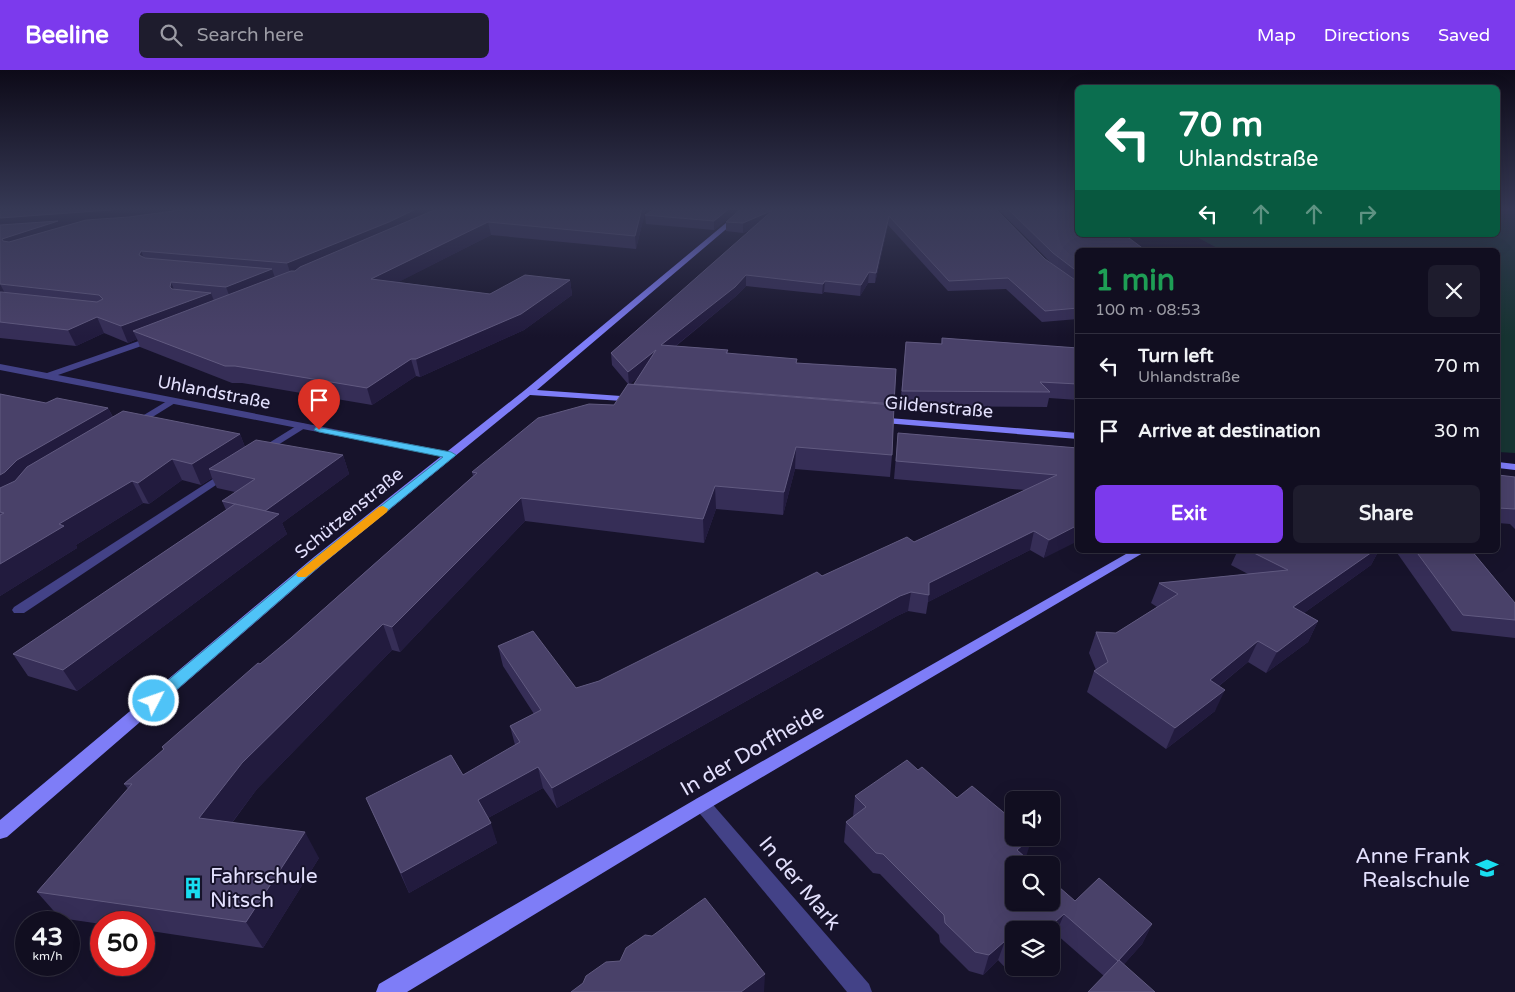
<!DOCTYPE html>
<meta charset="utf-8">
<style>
body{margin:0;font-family:"Varela Round",sans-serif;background:#1e1c2d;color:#f1f3f6;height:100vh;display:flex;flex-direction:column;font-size:19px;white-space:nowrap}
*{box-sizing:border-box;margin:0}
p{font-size:16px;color:#9c9ca5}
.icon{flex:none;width:28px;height:28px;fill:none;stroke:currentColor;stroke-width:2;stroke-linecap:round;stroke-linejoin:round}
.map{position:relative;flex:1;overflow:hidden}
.sheet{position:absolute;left:1075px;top:178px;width:425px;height:305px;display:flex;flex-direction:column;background:#110e20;border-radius:8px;box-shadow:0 5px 20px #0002,0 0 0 1px #302e3e}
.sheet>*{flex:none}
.guide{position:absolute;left:1075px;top:15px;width:425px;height:152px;border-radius:8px;box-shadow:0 5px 20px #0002,0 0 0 1px #302e3e;background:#0b6e4f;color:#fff;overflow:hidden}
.controls{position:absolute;left:1005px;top:721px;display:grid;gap:10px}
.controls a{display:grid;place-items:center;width:55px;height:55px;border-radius:8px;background:#110e20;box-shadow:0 5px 20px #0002,0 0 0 1px #302e3e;font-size:25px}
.speed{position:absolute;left:15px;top:841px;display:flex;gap:10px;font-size:25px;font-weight:700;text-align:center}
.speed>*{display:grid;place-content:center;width:65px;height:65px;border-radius:50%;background:#110e20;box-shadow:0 5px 20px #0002,0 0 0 1px #302e3e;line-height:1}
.speed small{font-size:12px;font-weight:400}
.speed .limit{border:8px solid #d22;background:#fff;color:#111}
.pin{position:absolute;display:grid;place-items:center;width:42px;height:42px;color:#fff;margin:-51px -21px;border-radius:50% 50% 50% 0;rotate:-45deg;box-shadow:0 0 5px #0007}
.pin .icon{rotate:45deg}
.me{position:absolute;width:55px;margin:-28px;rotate:49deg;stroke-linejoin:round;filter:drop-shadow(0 0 4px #0008)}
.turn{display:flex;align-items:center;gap:18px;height:105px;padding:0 20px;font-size:22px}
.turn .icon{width:65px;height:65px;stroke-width:2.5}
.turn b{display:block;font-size:35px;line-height:42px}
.lanes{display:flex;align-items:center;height:48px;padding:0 20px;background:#0003;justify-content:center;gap:25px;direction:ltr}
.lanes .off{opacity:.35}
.round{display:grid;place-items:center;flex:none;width:52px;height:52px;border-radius:8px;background:#1e1c2d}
.head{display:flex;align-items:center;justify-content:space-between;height:85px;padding:0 20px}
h1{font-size:30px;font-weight:800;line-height:38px;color:#1e9e55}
.button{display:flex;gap:10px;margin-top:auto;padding:10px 20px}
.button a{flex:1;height:58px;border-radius:8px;background:#7c3aed;color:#fff;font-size:20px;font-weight:800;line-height:58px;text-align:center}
.button a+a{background:#1e1c2d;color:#f1f3f6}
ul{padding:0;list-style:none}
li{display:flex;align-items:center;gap:15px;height:65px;padding:0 20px;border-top:1px solid #302e3e}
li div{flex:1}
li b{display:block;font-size:19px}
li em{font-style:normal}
header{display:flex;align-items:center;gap:30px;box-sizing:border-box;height:70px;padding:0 25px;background:#7c3aed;color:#fff}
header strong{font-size:24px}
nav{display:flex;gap:28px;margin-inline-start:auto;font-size:18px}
.search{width:350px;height:45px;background:#1e1c2d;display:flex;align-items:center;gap:12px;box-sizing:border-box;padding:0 18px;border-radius:8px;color:#9c9ca5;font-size:19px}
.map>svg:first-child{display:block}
</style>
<header>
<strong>Beeline</strong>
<div class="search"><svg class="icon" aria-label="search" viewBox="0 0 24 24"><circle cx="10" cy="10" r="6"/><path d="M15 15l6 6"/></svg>Search here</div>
<nav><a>Map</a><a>Directions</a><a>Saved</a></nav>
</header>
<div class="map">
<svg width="1515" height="922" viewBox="0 0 1515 922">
<rect width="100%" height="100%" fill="#17132b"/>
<!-- green -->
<path fill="#173533" d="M1498 138H1515V383L1498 382V180H1221L1193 165H1498Z"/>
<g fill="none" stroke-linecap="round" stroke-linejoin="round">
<!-- lane -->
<g fill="#434287" fill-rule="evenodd">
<path d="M172 328 177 331 175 333 138 356H130L129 354Z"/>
<path d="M301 353 305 354 306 356 305 358 265 383 261 384 256 381Z"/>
<path d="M227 400 233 403 231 405 24 543H14L12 540 14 537Z"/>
</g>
<!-- street -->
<g fill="#434287" fill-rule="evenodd">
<path d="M153 266 156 267V271L58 305 451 382 456 385 451 388 0 300V294L47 303Z"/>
<path d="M702 726 708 729 869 914 872 922H847L696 739 693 734 696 729Z"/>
</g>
<!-- secondary -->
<g fill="#7e7df7" fill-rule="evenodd">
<path d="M744 138H751L537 320 635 327 638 328V332L530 325 324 493 7 767 0 769V750L314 487 525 320Z"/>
<path d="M876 347 1078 363V369L872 352 871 350 872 348Z"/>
<path d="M1498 392 1515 394V400L1498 398Z"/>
<path d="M1133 480H1148L708 739 407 922H376L379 914 696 729Z"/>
</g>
</g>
<!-- wall -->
<g fill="#362e57" fill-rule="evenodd">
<path d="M0 138H646L636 179 491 165 398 212 490 224 570 210 572 225 524 260 420 307 416 306 372 335 242 313H232L140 277 137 269 128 273 104 263 76 276 0 268Z"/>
<path d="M656 138H741L714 160 646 154 645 145Z"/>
<path d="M995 138 1045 189 1060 200 1051 193 997 138H1078V249L1042 252 1006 219 948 221 888 155 875 213H868L860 226 824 222 822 224 746 216 735 227 676 276 728 280V284L797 293 896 299 892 385 890 407 795 399 783 445 716 439 704 473 525 451 400 582 392 580 257 719 232 753 319 788 263 878 144 860V852H101V854L60 848 37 822 128 719 124 714 163 680 162 677 291 568 473 406 472 402 614 335 628 314 612 295 611 283 753 159 743 163 726 161V152ZM639 307 634 314V315L629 314Z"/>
<path d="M942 268 1078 278V330L1049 328 1047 337 900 336 906 272 941 274Z"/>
<path d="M0 324 46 333 108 338 113 347 240 364 245 377 343 385 349 404 282 453 287 464 77 621 28 606 13 584 226 440 222 431 235 422 217 418 212 408 201 415 182 410 149 434 143 433 76 475 77 478 0 526Z"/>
<path d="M898 363 1078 378 1044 488 1030 480 928 532 926 544 908 541 897 546 557 738 543 718 488 748 497 773 409 823 366 728 463 705 515 675 510 656 534 644 503 596 498 576 576 618 599 611 822 506 914 472 1025 420 894 409Z"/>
<path d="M1498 405 1515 407V459L1510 454 1498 453Z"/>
<path d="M1238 480H1379L1371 495 1304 543 1318 551 1308 572 1266 603 1248 592 1219 616 1215 641 1166 679 1087 622 1094 601 1096 600 1089 583 1096 562 1116 563 1157 537 1151 533 1159 513 1248 504 1231 495Z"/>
<path d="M1385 480H1392L1387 484Z"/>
<path d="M1395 480H1471L1515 533V568L1452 561Z"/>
<path d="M918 700 957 728 1026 787H1025L1075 831 1152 854 1142 874 1124 894 1104 906 1056 864 1014 860V898H1020L1012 905 998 890 983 905 969 901 940 872 939 865 880 804 873 803 844 772 846 752 853 747 855 726Z"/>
</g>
<!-- shaded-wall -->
<g fill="#221b3e">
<path d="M137 138H244L9 182 2 169 0 162V148Z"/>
<path d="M418 138H447L292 208 287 193Z"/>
<path d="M642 138H646L636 179 635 166Z"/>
<path d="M730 138H741L714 160V151Z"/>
<path d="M773 140V149L743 163V153Z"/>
<path d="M889 146 888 155 875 213 876 203Z"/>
<path d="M488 152 491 165 375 224 371 209Z"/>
<path d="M141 181 147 195 139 185Z"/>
<path d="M272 199 277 214 232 233 226 217Z"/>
<path d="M869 202 868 213 860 226 861 215Z"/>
<path d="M746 205V216L735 227 662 287 661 275Z"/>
<path d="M570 210 572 225 524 260 420 307 416 289Z"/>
<path d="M825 211 824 222 822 224 823 214Z"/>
<path d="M171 212 177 227 170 217Z"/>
<path d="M0 214 8 229 0 232Z"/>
<path d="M211 223 217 239 133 261 137 269 128 273 121 256Z"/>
<path d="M97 247 104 263 76 276 68 260Z"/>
<path d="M656 280 657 292 629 315 628 302Z"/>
<path d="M411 289 416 306 372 335 367 318Z"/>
<path d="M108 338 118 358 0 434V405L17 390Z"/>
<path d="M240 364 248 385 209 399 212 408 201 415 192 394Z"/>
<path d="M796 377 795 399 783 445 784 422Z"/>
<path d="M343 385 349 404 282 453 287 464 77 621 63 600 265 441Z"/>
<path d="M172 389 182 410 149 434 138 413Z"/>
<path d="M132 411 143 433 76 475 77 478 0 526V494L59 454Z"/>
<path d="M715 416 716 439 704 473 703 449Z"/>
<path d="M521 428 525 451 400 582 392 557Z"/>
<path d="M1078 455V471L1044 488 1049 470Z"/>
<path d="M1034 461 1030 480 928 532 929 513Z"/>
<path d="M1375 480H1379L1371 495 1283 558 1293 537Z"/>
<path d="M911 522 908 541 897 546 557 738 552 718 900 526Z"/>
<path d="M1318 551 1308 572 1266 603 1277 582Z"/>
<path d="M383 554 392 580 257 719 215 775 199 748 242 693Z"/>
<path d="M1258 571 1248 592 1200 631 1210 610Z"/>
<path d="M1225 620 1215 641 1166 679 1175 658Z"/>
<path d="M538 697 543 718 484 750 478 730Z"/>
<path d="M491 753 497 773 409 823 401 803Z"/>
<path d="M305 762 319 788 263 878 246 852Z"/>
<path d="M1031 768H1032L1026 787 1017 795V780Z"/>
<path d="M1064 844 1056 864 1051 868V860H1046Z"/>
<path d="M1152 854 1142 874 1109 911 1118 891Z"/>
<path d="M1005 871 998 890 983 905 989 885Z"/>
<path d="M1015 898H1020L1012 905Z"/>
<path d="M765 904 764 922H741Z"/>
</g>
<!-- building -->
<g fill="#494169" stroke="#615a80">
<path d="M0 138H137L0 148Z"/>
<path d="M195 138H418L389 152 287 193 141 181 139 185 145 188 272 199 226 217 171 212 170 217 172 219 211 223 121 256 97 247 68 260 0 252V222H1L97 232 103 229 99 225 0 214V155L58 151 2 169 3 171 9 172 86 150 129 147Z"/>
<path d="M439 138H642L635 166 488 152 371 209 490 224 525 205 570 210 521 244 416 289H411L367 318 235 296H225L133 261 291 201H295L300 197Z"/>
<path d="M656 138H730L714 151 645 145Z"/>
<path d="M742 138H995L1045 189 1078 212V238L1045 241 1008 208 949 211 889 146 876 203 869 202 861 215 825 211 823 214 746 205 735 217 661 275 728 280 726 283 797 289 796 293 896 299 894 334 634 314 656 280 628 302 611 283 773 140 743 153 726 152Z"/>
<path d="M1007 138H1078V165H1125L1145 180H1078V202L1053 183Z"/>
<path d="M942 268 1078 278V314L1040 312 1050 322 902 321 906 272 942 274Z"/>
<path d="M628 314 894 335 892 385 796 377 784 422 715 416 703 449 521 428 392 557 383 554 242 693 199 748 305 762 246 852 37 822 132 714H124L164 679 162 677 258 593 260 594 291 568 477 403 472 402 538 348 589 334 614 335Z"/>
<path d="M0 324 46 333 57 328 108 338 17 390 5 402 0 405Z"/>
<path d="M123 341 240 364 192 394 172 389 138 413 132 411 59 454 64 456 0 494V445L4 443 0 442V418L15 411 27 397Z"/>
<path d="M898 363 1078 378V455L1049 470 1034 461 929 513V525L911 522 900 526 552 718 538 697 478 730 491 753 401 803 366 728 451 685 463 705 520 672 510 656 541 640 498 576 533 561 576 618 599 611 817 502 822 506 907 467 914 472 1057 405 896 391Z"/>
<path d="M256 370 343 385 265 441 222 431 255 409 209 399Z"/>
<path d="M1498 405 1515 407V439L1498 438Z"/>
<path d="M235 434 279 444 63 600 13 584Z"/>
<path d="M1248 480H1375L1293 537 1318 551 1277 582 1258 571 1210 610 1225 620 1175 658 1094 601 1108 592 1096 562 1116 563 1178 524 1159 513 1288 500Z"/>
<path d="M1415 480H1471L1515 533V550L1463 545Z"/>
<path d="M907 690 918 700 922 697 957 728 972 716 1014 751V768H1031L1017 780 1034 795H1014V832H1051V810L1075 831 1099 808 1152 854 1118 891 1064 844 1046 860H1014V880L1005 871 989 885 975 882 945 853 944 845 883 784 876 783 846 752 866 737 855 726Z"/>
<path d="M705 828 765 904 741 922H571L583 913 586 906 606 892 620 891 626 878 645 865 652 866Z"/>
<path d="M1119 890 1155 922H1088Z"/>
</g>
<!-- sky -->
<linearGradient id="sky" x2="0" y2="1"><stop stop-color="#0d0a18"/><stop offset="0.52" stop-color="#363955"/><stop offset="1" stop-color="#363955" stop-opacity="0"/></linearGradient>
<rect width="1515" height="267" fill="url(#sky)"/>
<!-- route -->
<path fill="#4fc3f7" stroke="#337fa1" d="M316 357 451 382 456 385 323 493 159 635 154 636 148 635 146 631 148 627 315 488 443 387 319 362 314 360Z"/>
<!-- slow -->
<path fill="#f59e0b" d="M383 436 388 439 387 442 306 507H298L296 505 298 502 379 437Z"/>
<!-- icons -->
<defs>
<g id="school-bare" transform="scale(1.725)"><path d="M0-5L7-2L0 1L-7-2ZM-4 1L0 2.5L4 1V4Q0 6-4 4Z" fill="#19def0" stroke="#17132b" stroke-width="2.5" paint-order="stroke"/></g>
<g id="building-bare" transform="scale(1.725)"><path d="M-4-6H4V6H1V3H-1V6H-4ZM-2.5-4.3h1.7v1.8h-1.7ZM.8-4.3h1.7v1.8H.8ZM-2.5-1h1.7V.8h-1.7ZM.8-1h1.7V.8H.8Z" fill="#19def0" stroke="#17132b" stroke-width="2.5" paint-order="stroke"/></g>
</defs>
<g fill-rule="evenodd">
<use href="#school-bare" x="1487" y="798"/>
<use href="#building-bare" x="193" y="818"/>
</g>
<g text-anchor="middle" stroke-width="4" stroke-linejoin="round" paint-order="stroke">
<!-- street labels -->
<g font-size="18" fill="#e3e0fd" stroke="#17132b">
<text transform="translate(214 322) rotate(11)" y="6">Uhlandstraße</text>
<text transform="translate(939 337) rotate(5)" y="6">Gildenstraße</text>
<text transform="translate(349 443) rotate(-39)" y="6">Schützenstraße</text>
</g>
<!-- near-street labels -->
<g font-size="21" fill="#e3e0fd" stroke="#17132b">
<text transform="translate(752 680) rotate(-30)" y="7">In der Dorfheide</text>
<text transform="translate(800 813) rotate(50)" y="7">In der Mark</text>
</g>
<!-- near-poi labels -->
<g font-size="21" fill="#e3e0fd" stroke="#17132b" text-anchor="end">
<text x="1470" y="793">Anne Frank<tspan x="1470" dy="24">Realschule</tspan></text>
<text x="210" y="813" text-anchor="start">Fahrschule<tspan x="210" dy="24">Nitsch</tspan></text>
</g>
</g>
</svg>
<div class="controls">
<a><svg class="icon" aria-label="sound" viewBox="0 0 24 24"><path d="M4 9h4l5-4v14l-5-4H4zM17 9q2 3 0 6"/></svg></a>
<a><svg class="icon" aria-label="search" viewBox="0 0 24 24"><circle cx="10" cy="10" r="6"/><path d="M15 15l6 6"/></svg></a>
<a><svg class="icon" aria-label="layers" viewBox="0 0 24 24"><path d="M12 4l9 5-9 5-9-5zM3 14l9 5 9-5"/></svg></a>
</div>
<div class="speed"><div>43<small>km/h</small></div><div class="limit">50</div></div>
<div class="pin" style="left:319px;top:360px;background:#d93025"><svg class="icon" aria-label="arrive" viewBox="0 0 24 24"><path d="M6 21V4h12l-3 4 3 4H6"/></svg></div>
<svg class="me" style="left:154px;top:631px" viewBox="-20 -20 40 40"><circle r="17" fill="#4fc3f7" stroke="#fff" stroke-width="3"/><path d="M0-11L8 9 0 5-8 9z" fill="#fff"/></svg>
<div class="guide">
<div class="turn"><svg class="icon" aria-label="left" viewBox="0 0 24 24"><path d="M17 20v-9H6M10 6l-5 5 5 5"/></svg><div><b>70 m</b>Uhlandstraße</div></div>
<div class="lanes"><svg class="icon" aria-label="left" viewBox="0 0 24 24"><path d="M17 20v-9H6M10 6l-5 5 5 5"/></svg><svg class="icon off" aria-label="ahead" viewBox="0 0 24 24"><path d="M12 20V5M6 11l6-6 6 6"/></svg><svg class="icon off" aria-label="ahead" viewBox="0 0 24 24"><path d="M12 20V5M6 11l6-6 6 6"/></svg><svg class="icon off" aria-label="right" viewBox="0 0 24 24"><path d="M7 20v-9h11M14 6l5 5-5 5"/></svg></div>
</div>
<section class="sheet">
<div class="head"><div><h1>1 min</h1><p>100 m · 08:53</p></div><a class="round"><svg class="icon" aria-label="close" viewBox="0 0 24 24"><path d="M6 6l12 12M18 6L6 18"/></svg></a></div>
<ul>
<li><svg class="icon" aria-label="left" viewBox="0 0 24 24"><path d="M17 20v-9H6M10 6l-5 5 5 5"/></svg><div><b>Turn left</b><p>Uhlandstraße</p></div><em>70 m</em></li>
<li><svg class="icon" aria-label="arrive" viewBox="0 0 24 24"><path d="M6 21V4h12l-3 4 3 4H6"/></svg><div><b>Arrive at destination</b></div><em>30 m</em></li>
</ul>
<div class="button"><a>Exit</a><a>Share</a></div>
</section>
</div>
